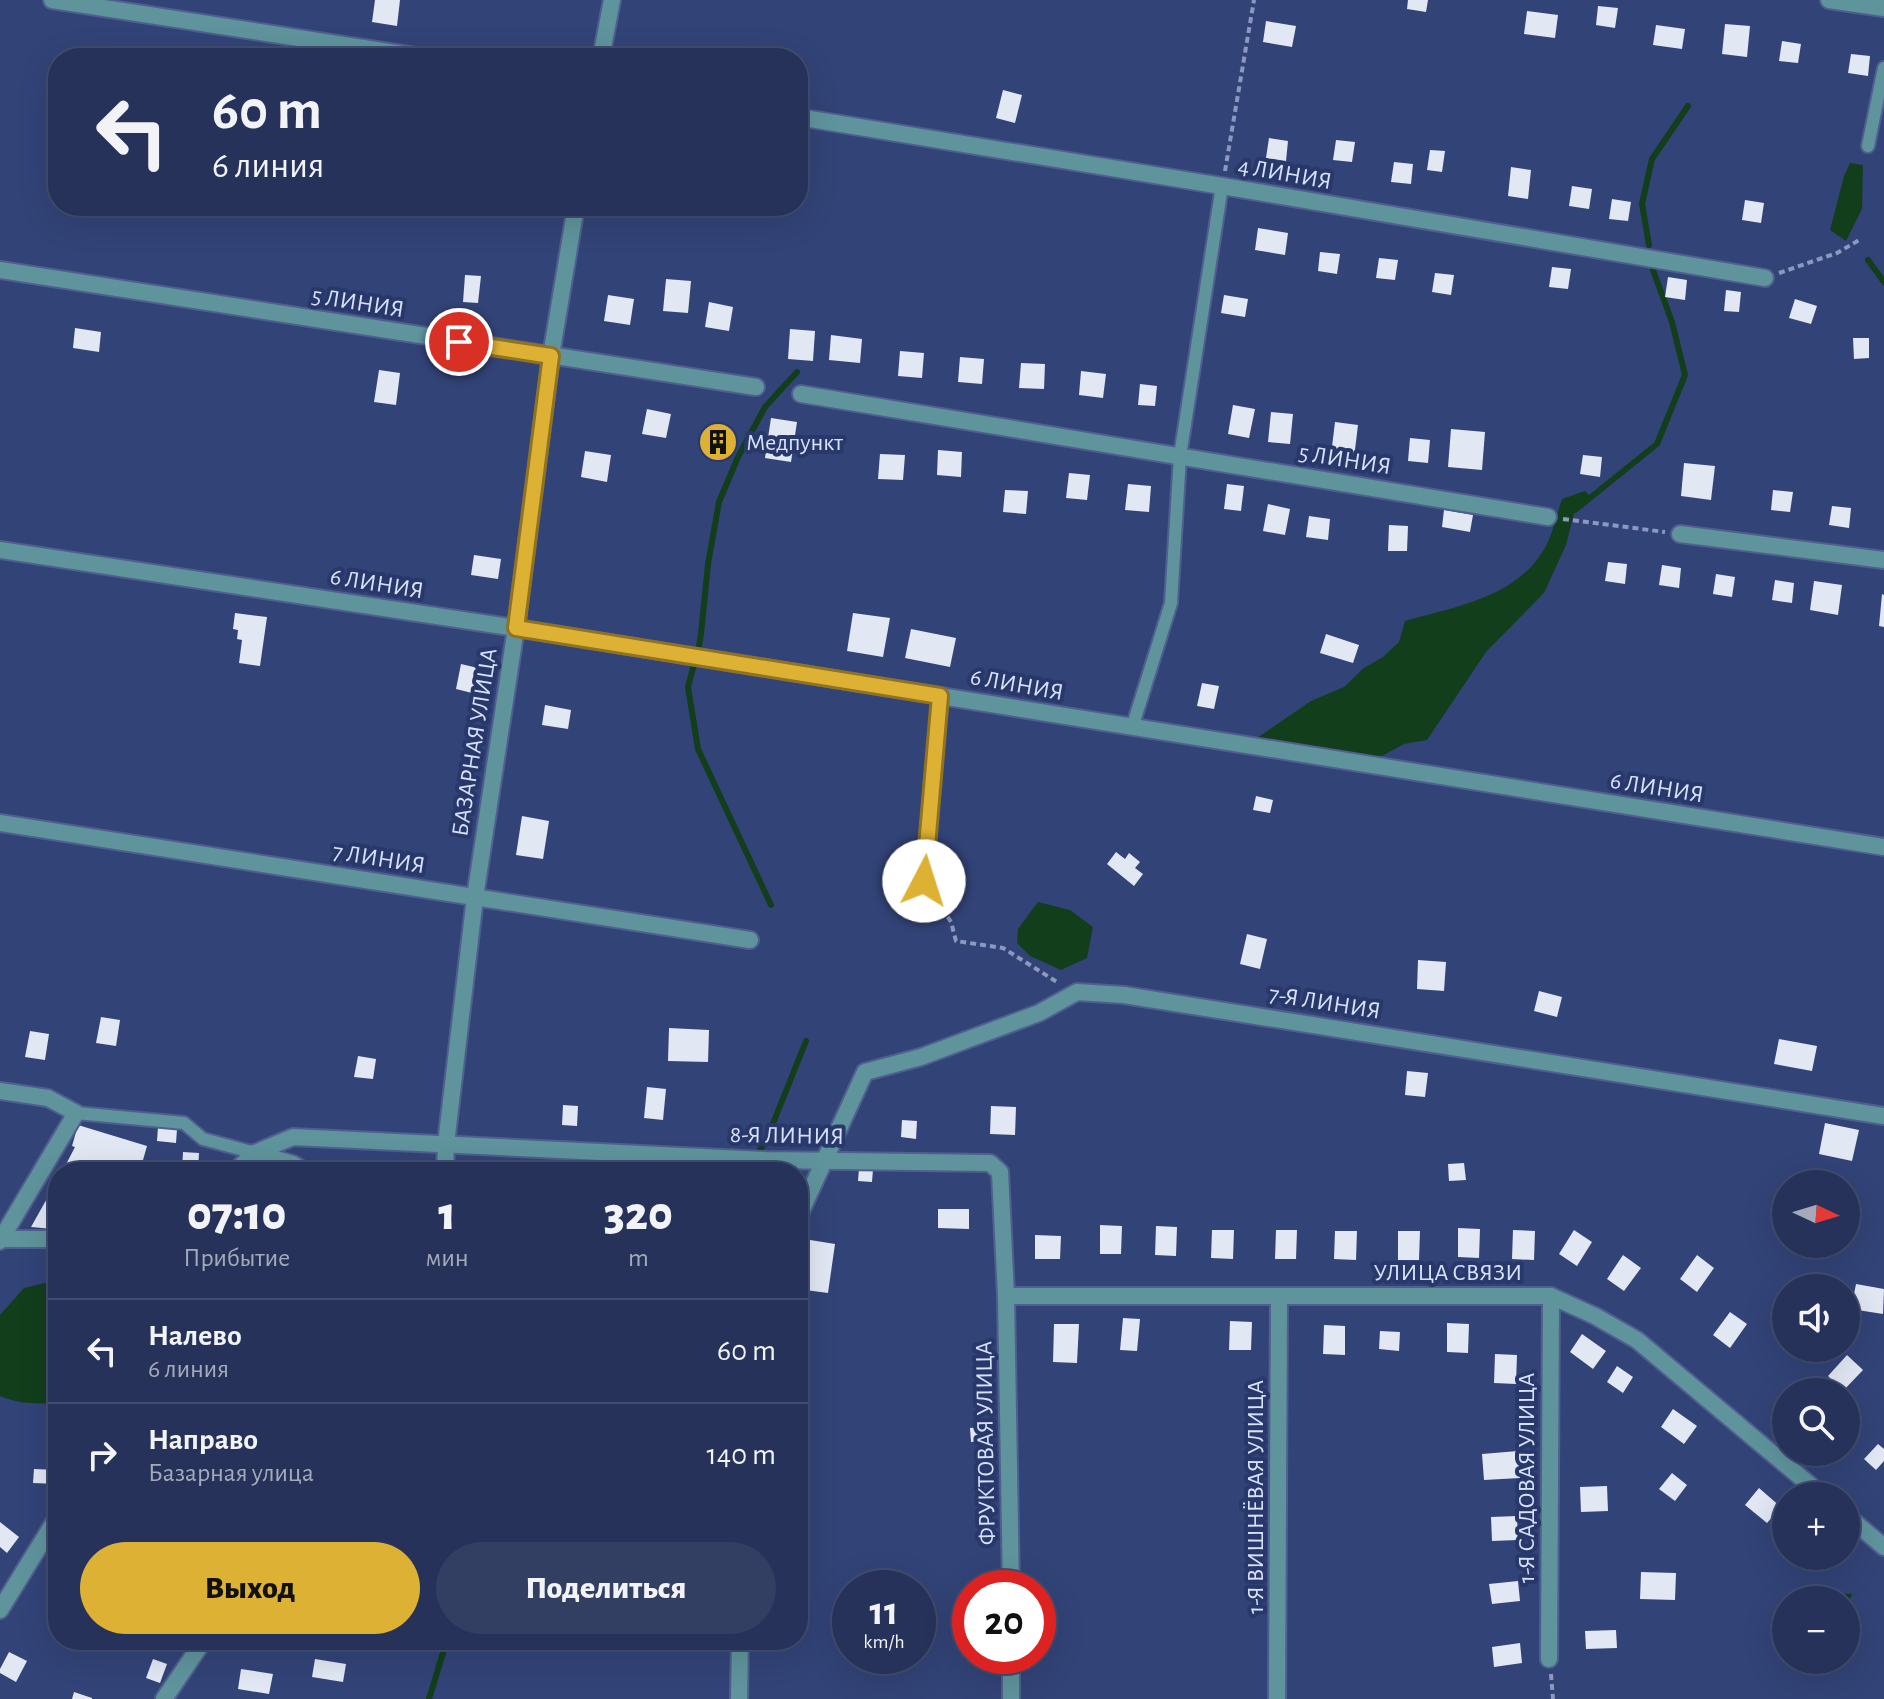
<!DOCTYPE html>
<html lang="ru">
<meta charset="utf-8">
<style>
body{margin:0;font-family:"Alegreya Sans",sans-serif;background:#323e62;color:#f1f3f6;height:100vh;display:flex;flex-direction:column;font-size:30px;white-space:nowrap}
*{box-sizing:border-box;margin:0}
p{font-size:26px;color:#a4aaba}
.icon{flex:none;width:44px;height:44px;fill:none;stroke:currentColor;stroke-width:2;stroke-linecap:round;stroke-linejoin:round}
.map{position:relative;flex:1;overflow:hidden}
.details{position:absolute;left:48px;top:1162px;width:760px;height:488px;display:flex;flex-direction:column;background:#263259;border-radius:32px;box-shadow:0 8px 32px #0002,0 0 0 2px #424d6f}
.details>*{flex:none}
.hud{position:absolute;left:48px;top:48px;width:760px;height:168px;border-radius:32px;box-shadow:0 8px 32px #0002,0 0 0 2px #424d6f;background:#263259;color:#f1f3f6;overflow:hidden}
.needle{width:52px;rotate:94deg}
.buttons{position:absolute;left:1772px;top:1170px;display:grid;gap:16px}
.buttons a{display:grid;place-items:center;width:88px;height:88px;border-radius:50%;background:#263259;box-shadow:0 8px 32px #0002,0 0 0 2px #424d6f;font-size:40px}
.speed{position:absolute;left:832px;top:1570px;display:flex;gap:16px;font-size:40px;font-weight:700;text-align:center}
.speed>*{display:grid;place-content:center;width:104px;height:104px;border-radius:50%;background:#263259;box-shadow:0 8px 32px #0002,0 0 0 2px #424d6f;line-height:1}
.speed small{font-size:20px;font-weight:400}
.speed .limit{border:12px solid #d22;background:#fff;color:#111}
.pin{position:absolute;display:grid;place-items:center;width:68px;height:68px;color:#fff;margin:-34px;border:4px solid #fff;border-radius:50%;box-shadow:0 2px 8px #0007}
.me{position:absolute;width:88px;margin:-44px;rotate:5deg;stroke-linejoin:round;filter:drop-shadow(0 0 6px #0008)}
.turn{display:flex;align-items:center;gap:28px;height:168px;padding:0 32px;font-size:36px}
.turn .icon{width:104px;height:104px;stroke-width:2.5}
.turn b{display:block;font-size:56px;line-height:68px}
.eta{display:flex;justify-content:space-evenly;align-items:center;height:136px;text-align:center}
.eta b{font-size:48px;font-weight:800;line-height:56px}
.action{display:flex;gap:16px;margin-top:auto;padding:16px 32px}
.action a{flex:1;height:92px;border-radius:48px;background:#ddb133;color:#111;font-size:32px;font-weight:800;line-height:92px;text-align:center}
.action a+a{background:#323e62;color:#f1f3f6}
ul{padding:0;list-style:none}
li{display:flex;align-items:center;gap:24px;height:104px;padding:0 32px;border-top:2px solid #424d6f}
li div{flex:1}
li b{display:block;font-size:30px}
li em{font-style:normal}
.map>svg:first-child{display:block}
</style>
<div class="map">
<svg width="1884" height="1699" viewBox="0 0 1884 1699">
<rect width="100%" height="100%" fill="#324377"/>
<!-- water -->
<g fill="#123e1c">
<path d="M1850 163 1863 165 1862 209 1846 241 1830 230 1844 176Z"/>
<path d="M1585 491 1591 497 1575 510 1566 545 1544 593 1486 652 1427 740 1404 744 1369 763 1272 748 1257 738 1311 701 1344 687 1364 668 1383 657 1399 642 1405 621C1455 607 1519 597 1546 546 1553 532 1557 514 1562 499Z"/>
<path d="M1038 902 1070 910 1093 927 1087 958 1061 970 1030 956 1017 943 1018 929Z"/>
<path d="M58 1280V1403C37 1404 19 1404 0 1396V1315L24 1288Z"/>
<path d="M1816 1593 1852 1594 1846 1609V1600H1814Z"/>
</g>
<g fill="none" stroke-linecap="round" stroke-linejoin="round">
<!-- stream -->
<g stroke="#123e1c" stroke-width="6">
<path d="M1649 245 1642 204 1652 159 1688 106"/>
<path d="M1868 260 1884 282"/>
<path d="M1575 510 1657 444 1685 375 1672 322 1653 270"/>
<path d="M699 646 701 634 708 564 719 502 738 457 765 407 797 372"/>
<path d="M693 668 688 687 698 749 771 905"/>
<path d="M760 1150 766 1141 806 1041"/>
<path d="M744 1172 747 1168"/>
<path d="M429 1699 447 1640"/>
</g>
</g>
<!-- building -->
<g fill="#e1e7f3">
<path d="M375 0H400L397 26 372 22Z"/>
<path d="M1408 0H1428L1426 12 1407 9Z"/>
<path d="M1598 6 1618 8 1615 28 1596 25Z"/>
<path d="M1527 11 1558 15 1555 38 1524 34Z"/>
<path d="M1266 21 1296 26 1292 47 1263 42Z"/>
<path d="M1725 24 1750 26 1747 57 1722 54Z"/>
<path d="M1656 25 1685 29 1682 49 1653 45Z"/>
<path d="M1782 41 1801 44 1798 63 1779 61Z"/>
<path d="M1851 54 1870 56 1868 76 1848 73Z"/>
<path d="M1003 90 1022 95 1015 123 996 118Z"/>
<path d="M1269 138 1288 141 1286 161 1266 158Z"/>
<path d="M1336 140 1355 142 1352 162 1333 160Z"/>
<path d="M1430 150 1445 151 1442 172 1427 170Z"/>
<path d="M1394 162 1413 164 1411 184 1391 182Z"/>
<path d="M1511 167 1531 170 1528 199 1508 196Z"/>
<path d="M1572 186 1592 189 1589 209 1569 206Z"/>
<path d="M1612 199 1631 202 1628 221 1609 219Z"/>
<path d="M1745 200 1764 203 1761 223 1742 220Z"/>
<path d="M1258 228 1288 233 1285 255 1255 250Z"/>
<path d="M1320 252 1340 254 1337 274 1318 271Z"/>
<path d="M1379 258 1398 260 1395 280 1376 278Z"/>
<path d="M1552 267 1571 269 1568 289 1549 287Z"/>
<path d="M1435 273 1454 275 1451 295 1432 292Z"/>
<path d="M465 275 481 276 478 303 463 302Z"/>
<path d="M1668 277 1687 280 1685 300 1665 297Z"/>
<path d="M666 279 691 281 688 313 663 311Z"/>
<path d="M1726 290 1741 292 1739 312 1724 311Z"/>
<path d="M608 295 634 299 630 325 604 321Z"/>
<path d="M1224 295 1248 299 1245 317 1221 313Z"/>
<path d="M1795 299 1817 306 1811 324 1789 318Z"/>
<path d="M709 302 733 307 729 331 705 327Z"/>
<path d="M75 328 101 332 99 352 73 348Z"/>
<path d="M790 329 815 331 813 361 788 359Z"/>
<path d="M831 335 862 339 860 363 829 360Z"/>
<path d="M1853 338H1869V358L1854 359Z"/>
<path d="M900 351 924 353 922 378 898 376Z"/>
<path d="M960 357 984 359 982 384 958 382Z"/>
<path d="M1021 363 1045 364 1044 389 1019 388Z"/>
<path d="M379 370 400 373 396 405 374 402Z"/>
<path d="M1081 371 1106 374 1103 398 1079 395Z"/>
<path d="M1140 384 1157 386 1155 406 1138 405Z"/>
<path d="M1233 405 1255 409 1249 438 1228 434Z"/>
<path d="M647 409 671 414 666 438 642 434Z"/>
<path d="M1271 412 1293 414 1290 444 1268 442Z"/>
<path d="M771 418 797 422 791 462 765 458Z"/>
<path d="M1335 422 1358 425 1354 458 1331 455Z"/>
<path d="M708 428 732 432 728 457 704 452Z"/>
<path d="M1451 429 1485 432 1482 470 1448 467Z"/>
<path d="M1410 438 1430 440 1428 463 1408 461Z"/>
<path d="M938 450 962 452 961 477 937 475Z"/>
<path d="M585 451 611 455 607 482 581 477Z"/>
<path d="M880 454 905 455 903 480 878 479Z"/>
<path d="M1583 455 1602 457 1600 477 1580 474Z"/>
<path d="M1684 463 1715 466 1711 500 1681 496Z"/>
<path d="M1069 473 1090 475 1087 500 1066 498Z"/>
<path d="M1128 484 1151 486 1149 512 1125 510Z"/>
<path d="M1227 484 1244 486 1241 511 1224 509Z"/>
<path d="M1005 490 1028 491 1026 514 1003 512Z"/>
<path d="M1773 490 1793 492 1790 512 1771 510Z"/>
<path d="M1268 504 1290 509 1285 535 1263 531Z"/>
<path d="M1832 506 1851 508 1849 528 1829 525Z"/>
<path d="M1444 510 1473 515 1470 532 1442 527Z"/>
<path d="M1309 516 1330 519 1328 540 1306 537Z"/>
<path d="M1389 525 1408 526 1407 551H1388Z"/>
<path d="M474 555 501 559 498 579 471 575Z"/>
<path d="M1608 562 1627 564 1625 584 1605 581Z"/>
<path d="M1662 565 1681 568 1679 588 1659 585Z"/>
<path d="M1716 574 1735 577 1732 597 1713 594Z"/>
<path d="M1775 580 1794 583 1792 603 1772 600Z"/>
<path d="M1814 581 1842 585 1838 615 1810 610Z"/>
<path d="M1882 594 1884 595V627L1879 626Z"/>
<path d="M235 613 267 617 260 666 239 663 242 640 237 639 238 630 233 629Z"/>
<path d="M853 613 890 618 883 657 847 651Z"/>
<path d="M911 629 956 638 950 667 905 658Z"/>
<path d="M1326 634 1359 645 1353 663 1320 653Z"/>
<path d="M461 664 478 668 472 693 456 689Z"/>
<path d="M1202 683 1219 686 1214 709 1197 706Z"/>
<path d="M545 705 571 710 568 729 542 725Z"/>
<path d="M1256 796 1273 800 1270 813 1253 810Z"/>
<path d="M522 816 549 821 543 859 516 855Z"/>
<path d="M1116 852 1125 859 1129 853 1140 862 1135 868 1143 874 1134 886 1107 864Z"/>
<path d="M1247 934 1267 939 1260 969 1240 964Z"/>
<path d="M1418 960 1446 962 1444 991 1417 989Z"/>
<path d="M1539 991 1562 997 1557 1017 1534 1011Z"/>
<path d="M101 1017 120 1020 116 1046 96 1043Z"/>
<path d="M669 1028 709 1030 708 1062 668 1061Z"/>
<path d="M30 1031 49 1034 45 1060 25 1057Z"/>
<path d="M1779 1039 1817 1046 1812 1071 1774 1064Z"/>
<path d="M358 1056 376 1059 373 1079 354 1077Z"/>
<path d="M1407 1071 1428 1073 1425 1097 1405 1095Z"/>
<path d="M647 1087 666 1089 663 1120 644 1118Z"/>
<path d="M563 1105 578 1106 577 1126 562 1125Z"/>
<path d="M991 1106 1016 1107 1015 1135 990 1134Z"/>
<path d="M902 1120 917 1121 916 1139 901 1137Z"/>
<path d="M1825 1123 1859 1130 1852 1161 1819 1154Z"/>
<path d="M78 1125 147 1146 141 1167 153 1172H62L75 1147 72 1146Z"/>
<path d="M158 1127 177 1129 176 1143 157 1141Z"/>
<path d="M183 1152 199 1153 198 1172H182Z"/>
<path d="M1464 1163 1466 1180 1449 1181 1448 1164Z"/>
<path d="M859 1168 873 1169 872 1182 858 1181Z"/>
<path d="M58 1179V1219L53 1229 31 1227Z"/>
<path d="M938 1209H969V1229L938 1228Z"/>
<path d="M1100 1225 1122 1226 1121 1254H1100Z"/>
<path d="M1156 1226 1177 1227 1176 1256 1155 1255Z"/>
<path d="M1458 1228 1480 1229 1479 1258 1458 1257Z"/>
<path d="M1212 1230H1234L1233 1259 1211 1258Z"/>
<path d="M1276 1230H1297L1296 1259H1275Z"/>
<path d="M1513 1230 1535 1231 1534 1260 1512 1259Z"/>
<path d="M1574 1230 1592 1242 1577 1266 1559 1254Z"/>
<path d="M1335 1231H1357L1356 1260 1334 1259Z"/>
<path d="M1398 1231H1420L1419 1260H1398Z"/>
<path d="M1035 1235 1061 1236 1060 1259H1035Z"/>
<path d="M804 1239 835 1244 828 1293 798 1289Z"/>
<path d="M1623 1255 1641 1268 1624 1291 1607 1279Z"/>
<path d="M1697 1255 1714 1268 1697 1292 1680 1279Z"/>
<path d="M1856 1284 1884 1289 1883 1314 1851 1309Z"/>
<path d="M1730 1312 1747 1324 1730 1348 1713 1335Z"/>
<path d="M1786 1313V1336L1774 1326Z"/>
<path d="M1123 1318 1140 1319 1137 1351 1120 1350Z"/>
<path d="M1230 1321 1252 1322 1251 1350H1229Z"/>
<path d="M1447 1323 1469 1324 1468 1353 1447 1352Z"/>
<path d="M1054 1324H1079L1077 1363 1053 1362Z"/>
<path d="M1324 1325 1345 1326V1355L1323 1354Z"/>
<path d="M1380 1331 1400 1332 1399 1351 1379 1349Z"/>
<path d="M1582 1334 1606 1351 1593 1369 1570 1352Z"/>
<path d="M1495 1354 1517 1355 1516 1384 1494 1383Z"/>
<path d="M1847 1355 1863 1370 1843 1391 1828 1376Z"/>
<path d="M1617 1366 1633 1377 1623 1393 1607 1382Z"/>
<path d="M1673 1409 1697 1426 1684 1444 1661 1427Z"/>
<path d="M991 1427 992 1441 971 1442 970 1428Z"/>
<path d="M1878 1444 1884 1449V1461L1876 1470 1864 1459Z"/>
<path d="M798 1445 807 1446 806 1468H798Z"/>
<path d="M1518 1451 1520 1478 1484 1480 1482 1454Z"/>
<path d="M34 1469 58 1470V1484L33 1483Z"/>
<path d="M1672 1473 1687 1485 1675 1501 1659 1489Z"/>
<path d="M1607 1486 1608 1511 1581 1512 1580 1487Z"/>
<path d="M1759 1488 1781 1507 1767 1523 1745 1505Z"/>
<path d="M1517 1516 1518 1540 1492 1541 1491 1517Z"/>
<path d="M0 1522 19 1537 7 1553 0 1547Z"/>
<path d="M1641 1572 1676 1573 1675 1600 1640 1599Z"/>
<path d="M1518 1581 1520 1601 1492 1604 1489 1584Z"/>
<path d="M1616 1630 1617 1648 1586 1649 1585 1631Z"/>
<path d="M1520 1643 1522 1663 1494 1667 1492 1647Z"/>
<path d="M9 1652 27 1661 16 1682 0 1673V1669Z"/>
<path d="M153 1659 167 1664 160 1683 146 1678Z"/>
<path d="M315 1659 346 1664 343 1682 312 1677Z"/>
<path d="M241 1669 273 1674 269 1694 238 1689Z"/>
<path d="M74 1692 92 1698V1699H72Z"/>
</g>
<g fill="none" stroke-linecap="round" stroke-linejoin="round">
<!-- lane casing -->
<g stroke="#505f8f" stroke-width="16">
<g id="lane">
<path d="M1868 146 1884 68"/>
<path d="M1132 728 1171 603 1180 456 1222 186"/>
<path d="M924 881 940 696"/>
<path d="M76 1113 184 1123 203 1139 255 1153"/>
</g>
</g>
<!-- street casing -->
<g stroke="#505f8f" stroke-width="20">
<g id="street">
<path d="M52 0 428 58"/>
<path d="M1829 0 1884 8"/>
<path d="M601 58 612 0"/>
<path d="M798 117 1222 186 1765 278"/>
<path d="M0 270 756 387"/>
<path d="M801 394 1548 517"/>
<path d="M1680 534 1884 560"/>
<path d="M0 550 516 628 1884 847"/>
<path d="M0 823 750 940"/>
<path d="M0 1091 48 1098 76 1113 0 1241"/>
<path d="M255 1153 293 1164 306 1172"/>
<path d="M234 1172 255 1153 293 1137 766 1160 990 1163 1000 1172 1006 1296 1011 1588"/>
<path d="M445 1172 446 1144 475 897 516 628 551 356 576 206"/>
<path d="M798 1218 865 1072 921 1057 1039 1013 1077 992 1124 995 1884 1116"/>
<path d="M1 1239H58"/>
<path d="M1006 1296H1551L1595 1316 1637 1340 1823 1496"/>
<path d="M1846 1515 1884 1547"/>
<path d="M0 1610 58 1516"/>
<path d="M1549 1659 1551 1296"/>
<path d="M164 1699 204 1640"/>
<path d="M739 1699 740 1640"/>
<path d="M1011 1699V1656"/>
<path d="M1277 1699 1279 1296"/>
</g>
</g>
<!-- path -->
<g stroke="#8c99bf" stroke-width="4" stroke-dasharray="6 4" stroke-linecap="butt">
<path d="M1225 171 1254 0"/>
<path d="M1779 273 1837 253 1861 239"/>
<path d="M1563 519 1665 532"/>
<path d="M931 892 951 922 956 941 1003 948 1057 982"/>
<path d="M1551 1674 1553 1699"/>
</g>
<!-- lane -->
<use href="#lane" stroke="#5f949c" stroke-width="12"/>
<!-- street -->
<use href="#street" stroke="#5f949c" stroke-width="16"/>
</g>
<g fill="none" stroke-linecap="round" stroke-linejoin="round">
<!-- route casing -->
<g stroke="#907321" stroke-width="20">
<path id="route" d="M459 342 551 356 516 628 940 696 924 881"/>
</g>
<!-- route -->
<use href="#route" stroke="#ddb133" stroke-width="14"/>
</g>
<!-- icons -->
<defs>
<g id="building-disc" transform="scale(2)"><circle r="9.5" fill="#ddb133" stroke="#28386b"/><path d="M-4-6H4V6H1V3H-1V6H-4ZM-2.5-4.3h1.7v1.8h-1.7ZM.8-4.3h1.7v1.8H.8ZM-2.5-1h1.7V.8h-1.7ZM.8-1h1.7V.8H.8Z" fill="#111"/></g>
</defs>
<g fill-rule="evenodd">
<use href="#building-disc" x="718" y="442"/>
</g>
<g text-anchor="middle" stroke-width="8" stroke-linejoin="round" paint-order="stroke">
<!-- street labels -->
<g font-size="24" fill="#d7e1fb" stroke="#28386b">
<text transform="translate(1285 173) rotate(10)" y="8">4 ЛИНИЯ</text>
<text transform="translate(358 302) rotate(9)" y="8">5 ЛИНИЯ</text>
<text transform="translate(1345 459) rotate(9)" y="8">5 ЛИНИЯ</text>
<text transform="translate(377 583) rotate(9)" y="8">6 ЛИНИЯ</text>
<text transform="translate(1017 684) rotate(10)" y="8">6 ЛИНИЯ</text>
<text transform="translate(474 742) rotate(-81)" y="8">БАЗАРНАЯ УЛИЦА</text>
<text transform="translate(1657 787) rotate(9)" y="8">6 ЛИНИЯ</text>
<text transform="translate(379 858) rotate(9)" y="8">7 ЛИНИЯ</text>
<text transform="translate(1325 1002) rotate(9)" y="8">7-Я ЛИНИЯ</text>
<text transform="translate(787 1135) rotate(1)" y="8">8-Я ЛИНИЯ</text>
<text x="1448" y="1280">УЛИЦА СВЯЗИ</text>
<text transform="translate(985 1443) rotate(-91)" y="8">ФРУКТОВАЯ УЛИЦА</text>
<text transform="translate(1526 1478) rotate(-90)" y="8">1-Я САДОВАЯ УЛИЦА</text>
<text transform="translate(1255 1497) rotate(-90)" y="8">1-Я ВИШНЁВАЯ УЛИЦА</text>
</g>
<!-- poi labels -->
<g font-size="24" fill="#d7e1fb" stroke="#28386b" text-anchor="start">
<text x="746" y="450">Медпункт</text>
</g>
</g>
</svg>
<div class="buttons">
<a><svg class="needle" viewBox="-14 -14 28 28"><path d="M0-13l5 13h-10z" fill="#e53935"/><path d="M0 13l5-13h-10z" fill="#a4aaba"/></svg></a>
<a><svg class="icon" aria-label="sound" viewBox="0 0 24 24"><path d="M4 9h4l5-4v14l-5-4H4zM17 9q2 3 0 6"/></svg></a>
<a><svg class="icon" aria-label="search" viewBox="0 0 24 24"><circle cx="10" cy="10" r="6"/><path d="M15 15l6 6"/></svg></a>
<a>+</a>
<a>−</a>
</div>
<div class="speed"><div>11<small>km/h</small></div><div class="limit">20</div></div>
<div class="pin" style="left:459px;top:342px;background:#d93025"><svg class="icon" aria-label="arrive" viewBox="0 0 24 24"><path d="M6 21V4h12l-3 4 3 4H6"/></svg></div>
<svg class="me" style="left:924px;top:881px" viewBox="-20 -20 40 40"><circle r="19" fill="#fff"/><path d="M0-13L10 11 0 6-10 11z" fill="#ddb133"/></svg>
<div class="hud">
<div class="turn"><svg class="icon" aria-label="left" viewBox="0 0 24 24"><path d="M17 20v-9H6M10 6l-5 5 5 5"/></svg><div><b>60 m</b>6 линия</div></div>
</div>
<section class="details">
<div class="eta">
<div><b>07:10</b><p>Прибытие</p></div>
<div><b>1</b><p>мин</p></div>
<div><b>320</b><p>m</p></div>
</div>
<ul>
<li><svg class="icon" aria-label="left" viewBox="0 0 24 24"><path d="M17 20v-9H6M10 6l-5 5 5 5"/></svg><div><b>Налево</b><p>6 линия</p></div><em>60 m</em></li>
<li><svg class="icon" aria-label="right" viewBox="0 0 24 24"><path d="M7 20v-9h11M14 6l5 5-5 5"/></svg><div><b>Направо</b><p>Базарная улица</p></div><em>140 m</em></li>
</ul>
<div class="action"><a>Выход</a><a>Поделиться</a></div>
</section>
</div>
